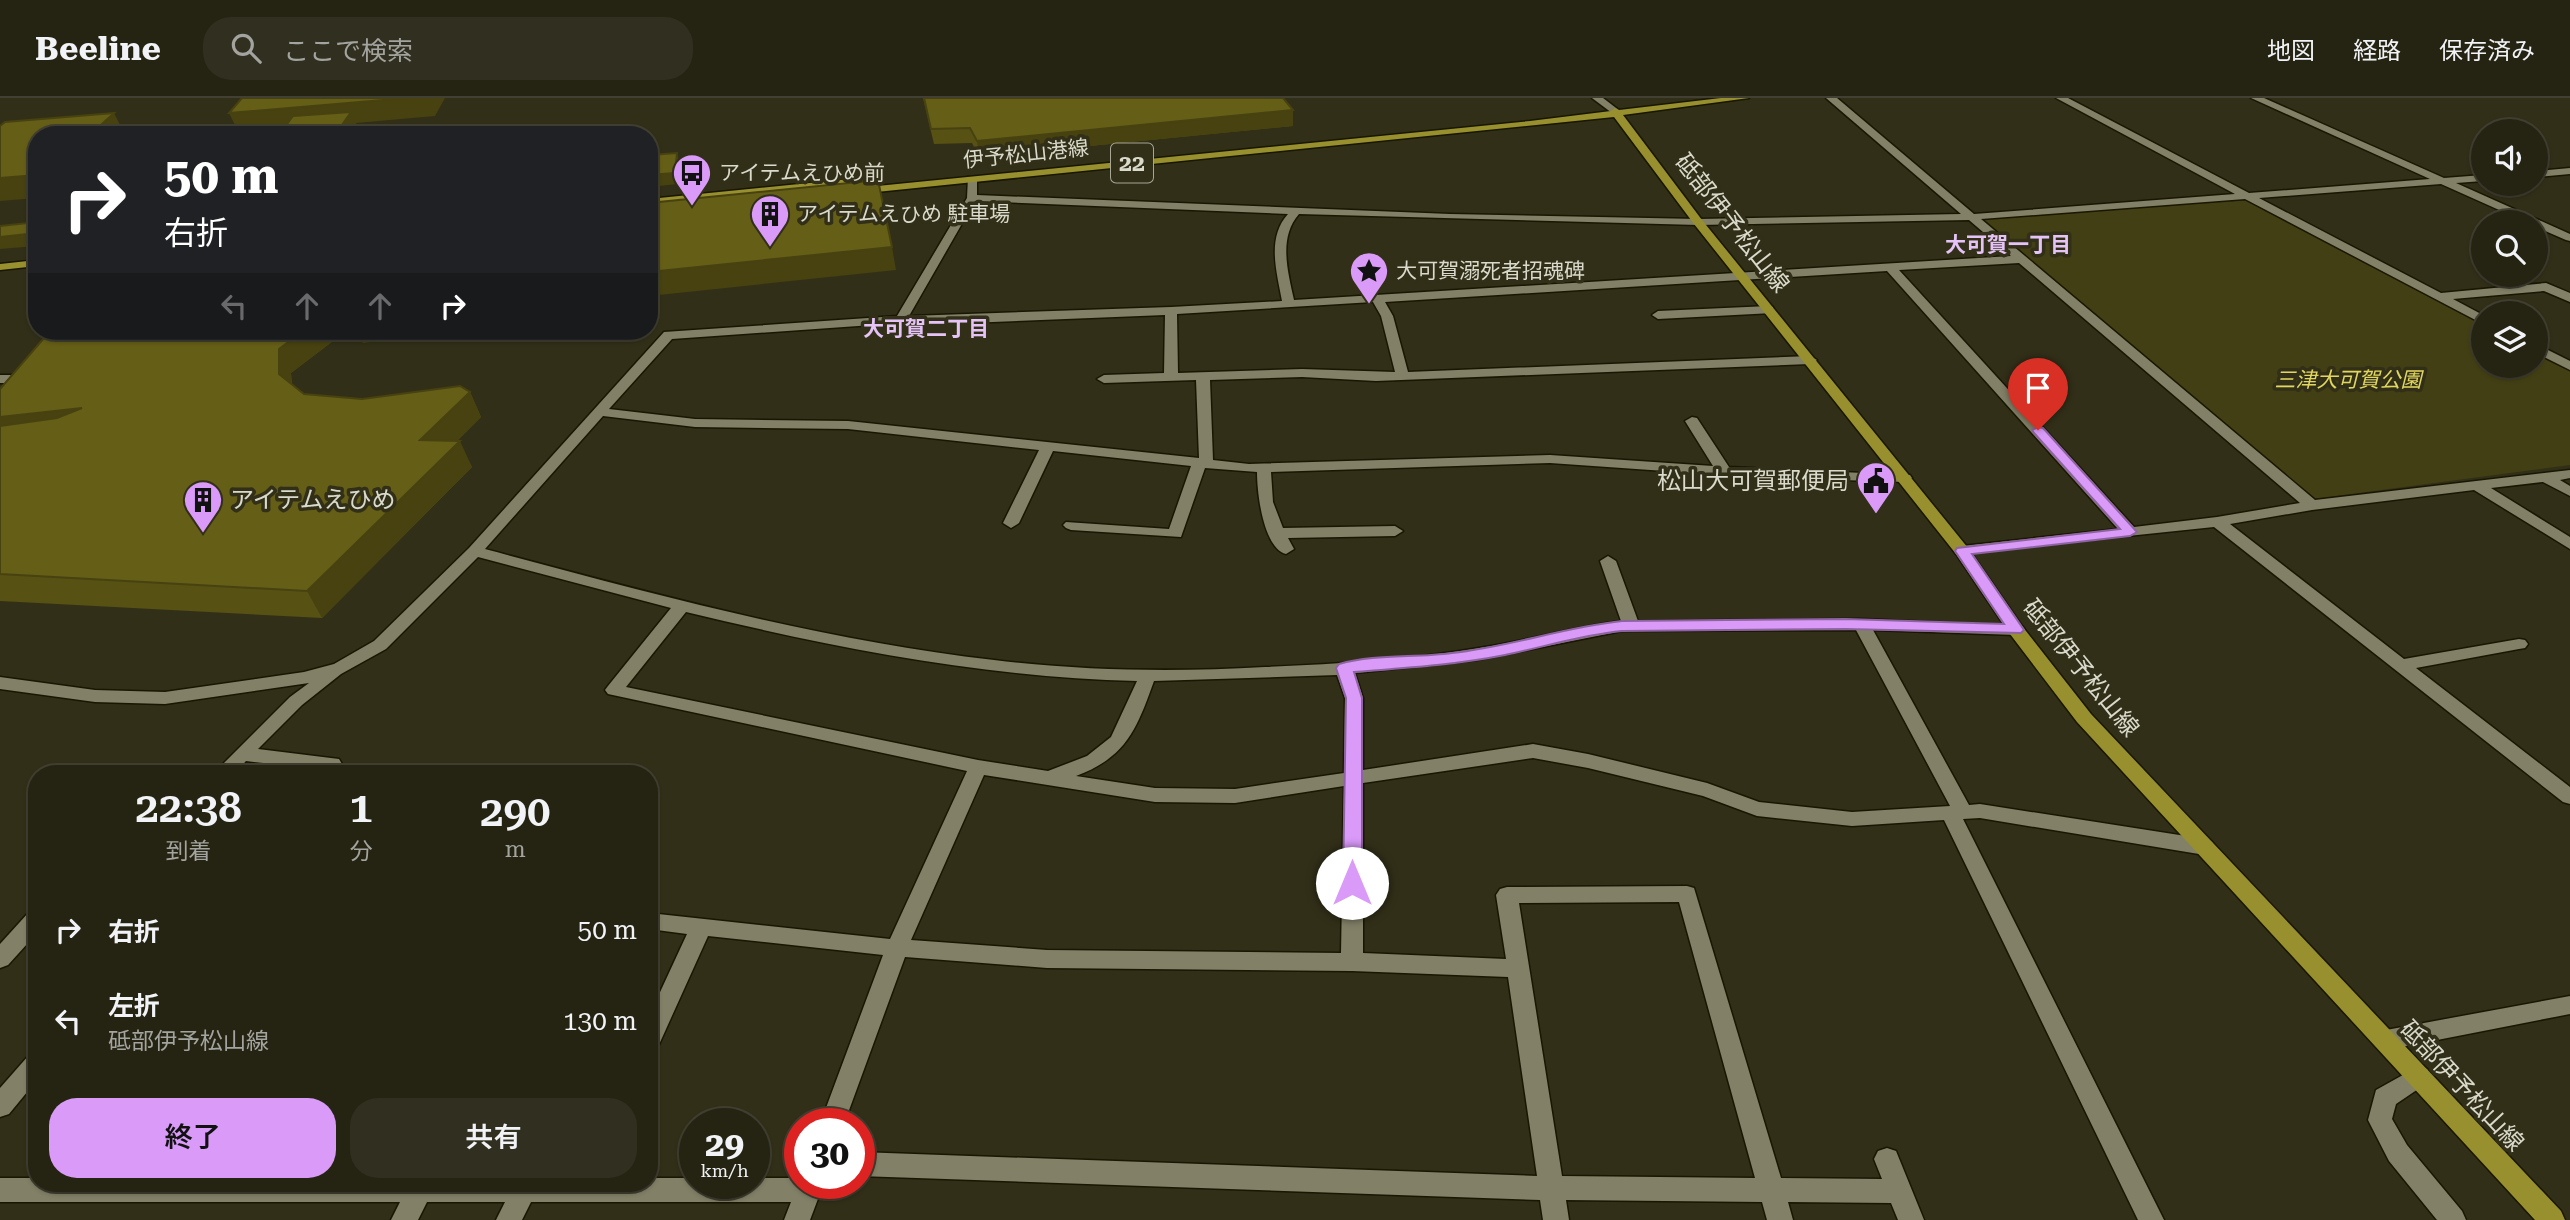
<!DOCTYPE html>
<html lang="ja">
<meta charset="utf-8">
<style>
body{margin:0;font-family:"Roboto Serif","Noto Sans JP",serif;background:#312f20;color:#f1f3f6;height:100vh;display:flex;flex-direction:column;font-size:26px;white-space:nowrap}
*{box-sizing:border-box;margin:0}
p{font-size:23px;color:#a3a49f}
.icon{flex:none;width:38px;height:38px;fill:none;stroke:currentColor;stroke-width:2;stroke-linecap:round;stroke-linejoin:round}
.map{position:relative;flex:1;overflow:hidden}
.drawer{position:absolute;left:28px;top:667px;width:630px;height:427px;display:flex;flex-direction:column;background:#252312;border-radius:28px;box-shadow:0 2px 5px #0004,0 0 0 2px #424032}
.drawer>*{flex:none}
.top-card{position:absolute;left:28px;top:28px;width:630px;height:214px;border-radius:28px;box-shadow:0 2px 5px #0004,0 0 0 2px #424032;background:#202124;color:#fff;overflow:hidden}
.tools{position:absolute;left:2471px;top:21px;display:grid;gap:14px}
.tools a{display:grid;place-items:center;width:77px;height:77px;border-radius:50%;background:#252312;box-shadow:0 2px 5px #0004,0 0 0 2px #424032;font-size:35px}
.speed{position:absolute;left:679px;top:1010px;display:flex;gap:14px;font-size:35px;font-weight:700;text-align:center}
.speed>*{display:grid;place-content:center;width:91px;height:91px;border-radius:50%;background:#252312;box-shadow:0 2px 5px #0004,0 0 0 2px #424032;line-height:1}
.speed small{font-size:18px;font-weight:400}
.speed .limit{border:10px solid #d22;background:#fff;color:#111}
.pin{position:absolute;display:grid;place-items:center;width:60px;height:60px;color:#fff;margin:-72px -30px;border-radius:50% 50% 50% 0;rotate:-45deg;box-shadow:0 0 7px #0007}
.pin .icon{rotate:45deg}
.me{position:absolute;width:77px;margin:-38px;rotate:0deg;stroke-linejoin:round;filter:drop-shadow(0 0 5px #0008)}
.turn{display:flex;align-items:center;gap:24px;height:147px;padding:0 21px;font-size:32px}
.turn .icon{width:91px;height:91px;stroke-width:2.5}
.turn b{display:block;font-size:49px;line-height:60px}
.lanes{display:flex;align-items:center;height:66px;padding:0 21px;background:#0003;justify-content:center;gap:35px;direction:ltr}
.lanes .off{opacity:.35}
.eta{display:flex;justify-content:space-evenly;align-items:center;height:119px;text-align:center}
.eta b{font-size:42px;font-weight:600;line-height:49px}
.cta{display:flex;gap:14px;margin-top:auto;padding:14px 21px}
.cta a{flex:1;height:80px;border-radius:28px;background:#d99af8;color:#111;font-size:28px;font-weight:600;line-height:80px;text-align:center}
.cta a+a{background:#312f20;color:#f1f3f6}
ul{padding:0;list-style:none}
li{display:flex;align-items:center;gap:21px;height:91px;padding:0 21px}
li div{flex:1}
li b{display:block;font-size:26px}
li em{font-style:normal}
header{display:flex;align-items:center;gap:42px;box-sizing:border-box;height:98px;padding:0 35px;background:#252312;border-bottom:2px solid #424032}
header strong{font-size:33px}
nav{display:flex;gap:38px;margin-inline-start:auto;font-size:24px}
.search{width:490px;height:63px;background:#312f20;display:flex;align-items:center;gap:18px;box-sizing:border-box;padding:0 24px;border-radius:28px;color:#a3a49f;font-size:26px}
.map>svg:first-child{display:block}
</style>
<header>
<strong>Beeline</strong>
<div class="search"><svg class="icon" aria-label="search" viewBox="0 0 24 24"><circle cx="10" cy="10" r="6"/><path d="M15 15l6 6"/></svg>ここで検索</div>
<nav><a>地図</a><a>経路</a><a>保存済み</a></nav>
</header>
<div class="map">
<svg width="2570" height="1122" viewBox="0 0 2570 1122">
<rect width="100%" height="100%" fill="#312f18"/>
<!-- green -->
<path fill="#433f14" d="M2247 101 2483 227V268H2536V255L2570 273V367L2313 401 1980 121Z"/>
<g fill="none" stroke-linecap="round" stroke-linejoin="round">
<!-- minor casing -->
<g stroke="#191702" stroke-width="3">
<g id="minor">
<path d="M1592 0H1603L1620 13 1612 15Z"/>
<path d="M1826 0H1837L1974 116 2235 96 2056 0H2068L2249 95 2430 81 2251 0H2264L2444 80 2483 77V83L2456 85 2570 136V143L2566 142 2536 129V124H2526L2441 86 2259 100 2441 195 2546 185 2570 195V204L2544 193 2453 201 2483 217V226L2245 101 1981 121 2315 402 2570 372V380L2560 382 2570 388V398L2543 384 2491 390 2570 439V451L2474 392 2312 412 2230 426 2404 561 2519 541 2525 542 2528 546 2525 550 2519 551 2416 570 2570 689V706L2563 704 2214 429 1956 456 1954 453 1962 448 2118 431 1887 173 1385 204 1393 218 1408 274 1810 258 1817 262 1810 266 1376 283 1302 279 1210 282 1213 362 1249 366 1550 357 1713 368 1685 323 1692 319 1697 320 1729 369 1910 377 1912 380 1905 384 1751 379 1550 365 1271 374 1273 404 1283 430 1395 428 1403 433 1395 438 1288 440 1294 451 1286 456C1263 450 1257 394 1257 374L1205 370 1181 439 1071 432 1066 430 1063 427 1066 424 1169 431 1191 368 1053 353 1019 425 1011 430 1003 425 1039 352 848 331 695 329 603 318 485 451C653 496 821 542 994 562 1084 573 1175 574 1265 569 1337 566 1408 562 1479 550 1526 543 1573 529 1621 523L1600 463 1608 458 1616 463 1638 523 1861 521 2022 528 2025 532 2016 537 1873 532 1969 707 1980 706 2205 741 2212 744 2215 749 2212 754 2205 757 1980 720 1963 721 2164 1122H2138L1944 722 1852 728 1757 718 1703 698 1588 670 1533 660 1363 685V855L1506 861 1496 797 1500 791 1507 789 1687 788 1694 790 1781 1080 1882 1081 1874 1061 1878 1053 1887 1050 1896 1053 1924 1122H1898L1891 1105 1788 1104 1793 1122H1767L1762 1104 1566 1102 1569 1122H1543L1540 1102 859 1078V1054L1537 1078 1508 879 1352 873 1047 870 905 859 844 1026H820L883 857 708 838 657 951 649 954V918L687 836 649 831V815L890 841 967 673 608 596 605 592 608 588 671 510 478 459 386 551 341 576 302 607 258 651 339 661 342 666 335 676H315L317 671 246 663 234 676H213L290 599 309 585 165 606 95 604 0 591V579L95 592 165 594 304 574 334 566 374 543 469 450 664 234 897 218 967 100 968 79 977 81V97L1450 116 1698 121 1961 116ZM975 103 1288 116C1266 140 1277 175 1282 203L1171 209 909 218ZM1299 116 1698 127 1969 122 2011 158 1294 202C1288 174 1278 140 1299 116ZM2019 165 2300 405 2217 419 2134 429 1899 172ZM1373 204 1381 218 1395 274 1302 271 1178 275 1177 216ZM1165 217 1164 275 1104 277 1097 281 1104 285 1196 282 1199 360 848 323 695 321 609 311 672 241 901 225 918 227ZM686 514C835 550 983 579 1137 583L1111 639 1087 658 1048 673 978 662 626 589ZM1856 532 1950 708 1852 714 1759 704 1707 685 1588 656 1533 646 1363 672V600L1355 575 1477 562 1622 533ZM1337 577 1345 600 1344 675 1235 691 1155 690 1076 678C1127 659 1137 630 1154 583ZM984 677 1155 704 1235 705 1344 688 1341 855 1047 852 911 842ZM1679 804 1755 1080 1562 1078 1519 805Z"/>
<path d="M2570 70V76L2536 79V73Z"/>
<path d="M1769 208 1773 209V215L1658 221 1652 217 1658 213Z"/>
<path d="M2536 246 2570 263V272L2536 255Z"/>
<path d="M0 277H11L18 281 11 285H0Z"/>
<path d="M37 812V835L8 867 0 870V846L29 814Z"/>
<path d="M2570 898V916L2386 952 2378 949 2374 942 2378 935 2386 932Z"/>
<path d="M37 954V982L9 1016 0 1019V990L29 957Z"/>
<path d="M2419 968 2427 971 2431 978 2427 985 2396 1006 2392 1021 2407 1047 2462 1113 2466 1122H2437L2389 1063 2368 1022 2376 992Z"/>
<path d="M0 1080H37V1085H649V1080H695V1085H754V1080H800V1085H824L810 1122H784L791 1104H531L522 1122H496L505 1104H427L418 1122H391L400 1104H0Z"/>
</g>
</g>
<!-- major casing -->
<g stroke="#191702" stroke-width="3">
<g id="major">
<path d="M1721 0H1749L1623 17 1702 122 1968 450 2022 528 2091 616 2561 1113 2565 1122H2535L2077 624 2010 536 1956 456 1694 126 1614 19 857 96 852 93 857 90 1530 23 1611 13 1615 10 1619 12Z"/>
<path d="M869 79 874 82 873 84 649 107V101Z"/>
<path d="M37 162V168L0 172V166Z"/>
</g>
</g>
<!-- minor -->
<use href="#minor" fill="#828067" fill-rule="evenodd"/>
<!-- major -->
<use href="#major" fill="#98902e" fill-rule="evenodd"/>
</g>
<!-- wall -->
<g fill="#575114">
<path d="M923 0H1283L1293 12V28L979 59 972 45 934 46Z"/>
<path d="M50 233H355L333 243 291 275 292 286 304 296 362 301 470 294 481 319 457 343 472 369 322 520 0 503V291Z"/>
</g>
<!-- shaded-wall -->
<g fill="#474210">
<path d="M407 0H445L435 18 356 25 358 29 353 37H335L343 26 239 35 229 15Z"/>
<path d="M1293 12V28L979 59 977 43Z"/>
<path d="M114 15 124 35 122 37H90Z"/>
<path d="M677 55 680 66 678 86 649 89V77Z"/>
<path d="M37 77V100L0 103V80Z"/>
<path d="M37 135V148L0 151V139Z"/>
<path d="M892 149 896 172 649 198V174Z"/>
<path d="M303 233H355L333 243 291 275 292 301 279 276V251Z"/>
<path d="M358 233H434V235L363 245Z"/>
<path d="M470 294 481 319 432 367 420 342Z"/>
<path d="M82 310 0 347V319Z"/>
<path d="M460 343 472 369 322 520 307 493Z"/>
</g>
<!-- building -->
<g fill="#655e17" stroke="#474210" stroke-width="2">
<path d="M242 0H407L229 15Z"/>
<path d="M924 0H1283L1293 12 977 43 970 30 931 31Z"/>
<path d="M351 14 335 37H279L293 18Z"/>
<path d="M114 15 90 37H37V77L0 80V28L5 24Z"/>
<path d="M213 33 210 37H169Z"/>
<path d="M677 55 675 75 649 77V57Z"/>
<path d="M878 82 892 149 649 174V105Z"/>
<path d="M37 124V135L0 139V128Z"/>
<path d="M50 233H303L279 251V276L304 296 362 301 460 288 470 294 420 342 460 343 307 493 0 476V328L57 320 82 310 0 319V291Z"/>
</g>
<!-- route -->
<path fill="#d99af8" stroke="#8d64a1" stroke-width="2" d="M2038 329 2043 330 2137 434 2130 438 1972 456 2024 532 2021 535 1846 531 1622 533C1581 537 1544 549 1505 557 1455 567 1404 570 1354 574L1362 600V785L1359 790 1352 792 1345 790 1343 785 1346 600 1336 570 1339 566C1374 556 1415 560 1452 555 1509 549 1564 529 1622 523L1846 521 2004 526 1955 453 1957 450 2120 431 2034 335 2032 332Z"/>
<!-- icons -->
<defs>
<g id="bus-pin" transform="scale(2.0125)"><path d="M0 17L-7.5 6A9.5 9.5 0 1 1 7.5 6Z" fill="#d99af8" stroke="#312f18"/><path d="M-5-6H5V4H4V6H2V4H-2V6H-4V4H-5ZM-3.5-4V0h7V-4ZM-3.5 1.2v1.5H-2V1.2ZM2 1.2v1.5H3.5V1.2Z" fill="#111"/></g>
<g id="building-pin" transform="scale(2.0125)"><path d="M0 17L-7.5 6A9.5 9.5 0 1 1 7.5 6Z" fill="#d99af8" stroke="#312f18"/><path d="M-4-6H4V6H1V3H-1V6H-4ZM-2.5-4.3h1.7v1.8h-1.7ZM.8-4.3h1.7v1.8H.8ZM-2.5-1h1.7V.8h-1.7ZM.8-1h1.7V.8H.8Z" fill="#111"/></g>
<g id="sight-pin" transform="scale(2.0125)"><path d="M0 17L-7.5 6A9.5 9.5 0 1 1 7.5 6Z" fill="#d99af8" stroke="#312f18"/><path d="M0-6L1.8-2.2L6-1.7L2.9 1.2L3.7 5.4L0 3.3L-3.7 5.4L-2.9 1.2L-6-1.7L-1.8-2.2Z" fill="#111"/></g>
<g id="civic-pin" transform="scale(2.0125)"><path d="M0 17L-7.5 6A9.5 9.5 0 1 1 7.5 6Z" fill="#d99af8" stroke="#312f18"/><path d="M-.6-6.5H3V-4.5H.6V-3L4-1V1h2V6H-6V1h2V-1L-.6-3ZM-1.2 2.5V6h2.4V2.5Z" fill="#111"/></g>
</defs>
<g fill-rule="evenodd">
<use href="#bus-pin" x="692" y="75"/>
<use href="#building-pin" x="770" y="116"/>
<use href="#sight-pin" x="1369" y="173"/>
<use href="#civic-pin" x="1876" y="383"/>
<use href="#building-pin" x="203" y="402"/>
</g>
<g text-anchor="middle" stroke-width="7" stroke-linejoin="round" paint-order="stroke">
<!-- far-street labels -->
<g font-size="21" fill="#dadacc" stroke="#312f18">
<text transform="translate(1026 56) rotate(-6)" y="7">伊予松山港線</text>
</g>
<!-- far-poi labels -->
<g font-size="21" fill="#dadacc" stroke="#312f18" text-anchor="start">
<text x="719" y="82">アイテムえひめ前</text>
<text x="797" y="123">アイテムえひめ 駐車場</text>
<text x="1396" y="180">大可賀溺死者招魂碑</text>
</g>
<!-- far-neighbourhood labels -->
<g font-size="21" font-weight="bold" fill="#e5c3f7" stroke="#312f18">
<text x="2008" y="154">大可賀一丁目</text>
<text x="926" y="238">大可賀二丁目</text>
</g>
<!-- far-park labels -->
<g font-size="21" font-style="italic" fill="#e2d75e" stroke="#312f18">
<text x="2348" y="289">三津大可賀公園</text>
</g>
<!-- shield labels -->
<rect fill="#312f18" stroke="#a7a796" stroke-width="2" x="1111" y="45.5" width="42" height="39" rx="5"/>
<g font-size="23" font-weight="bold" fill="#dadacc">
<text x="1132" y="73">22</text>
</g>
<!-- street labels -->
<g font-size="24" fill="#dadacc" stroke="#312f18">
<text transform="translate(1732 125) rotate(52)" y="8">砥部伊予松山線</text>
<text transform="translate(2081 570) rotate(51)" y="8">砥部伊予松山線</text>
<text transform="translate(2462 988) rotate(47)" y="8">砥部伊予松山線</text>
</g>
<!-- poi labels -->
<g font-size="24" fill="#dadacc" stroke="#312f18" text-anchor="end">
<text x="1849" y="391">松山大可賀郵便局</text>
<text x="230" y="410" text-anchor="start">アイテムえひめ</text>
</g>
</g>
</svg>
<div class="tools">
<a><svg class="icon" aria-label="sound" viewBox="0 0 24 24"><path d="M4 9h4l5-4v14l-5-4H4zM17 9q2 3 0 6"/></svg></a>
<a><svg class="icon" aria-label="search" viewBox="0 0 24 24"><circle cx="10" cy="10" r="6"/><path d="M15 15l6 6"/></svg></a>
<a><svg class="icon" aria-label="layers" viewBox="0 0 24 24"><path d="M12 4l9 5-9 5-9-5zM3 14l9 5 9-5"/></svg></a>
</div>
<div class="speed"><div>29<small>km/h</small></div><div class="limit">30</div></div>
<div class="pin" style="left:2038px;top:332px;background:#d93025"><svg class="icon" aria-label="arrive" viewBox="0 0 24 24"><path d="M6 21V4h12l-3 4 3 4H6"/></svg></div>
<svg class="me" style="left:1352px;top:785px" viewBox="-20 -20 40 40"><circle r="19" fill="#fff"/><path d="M0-13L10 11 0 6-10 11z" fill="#d99af8"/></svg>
<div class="top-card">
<div class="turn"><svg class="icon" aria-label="right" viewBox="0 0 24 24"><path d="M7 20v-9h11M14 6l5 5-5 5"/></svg><div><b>50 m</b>右折</div></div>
<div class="lanes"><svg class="icon off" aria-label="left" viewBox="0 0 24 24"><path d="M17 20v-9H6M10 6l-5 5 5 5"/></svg><svg class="icon off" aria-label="ahead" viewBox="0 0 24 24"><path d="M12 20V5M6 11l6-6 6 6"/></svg><svg class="icon off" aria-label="ahead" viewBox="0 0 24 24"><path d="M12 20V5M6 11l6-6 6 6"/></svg><svg class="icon" aria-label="right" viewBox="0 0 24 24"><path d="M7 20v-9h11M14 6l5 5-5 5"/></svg></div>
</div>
<section class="drawer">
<div class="eta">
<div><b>22:38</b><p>到着</p></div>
<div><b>1</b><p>分</p></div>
<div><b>290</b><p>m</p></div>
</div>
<ul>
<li><svg class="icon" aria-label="right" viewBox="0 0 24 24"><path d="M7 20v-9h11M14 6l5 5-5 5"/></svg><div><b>右折</b></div><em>50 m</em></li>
<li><svg class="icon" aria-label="left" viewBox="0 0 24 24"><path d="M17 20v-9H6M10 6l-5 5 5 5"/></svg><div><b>左折</b><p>砥部伊予松山線</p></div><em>130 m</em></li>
</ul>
<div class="cta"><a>終了</a><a>共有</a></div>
</section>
</div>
